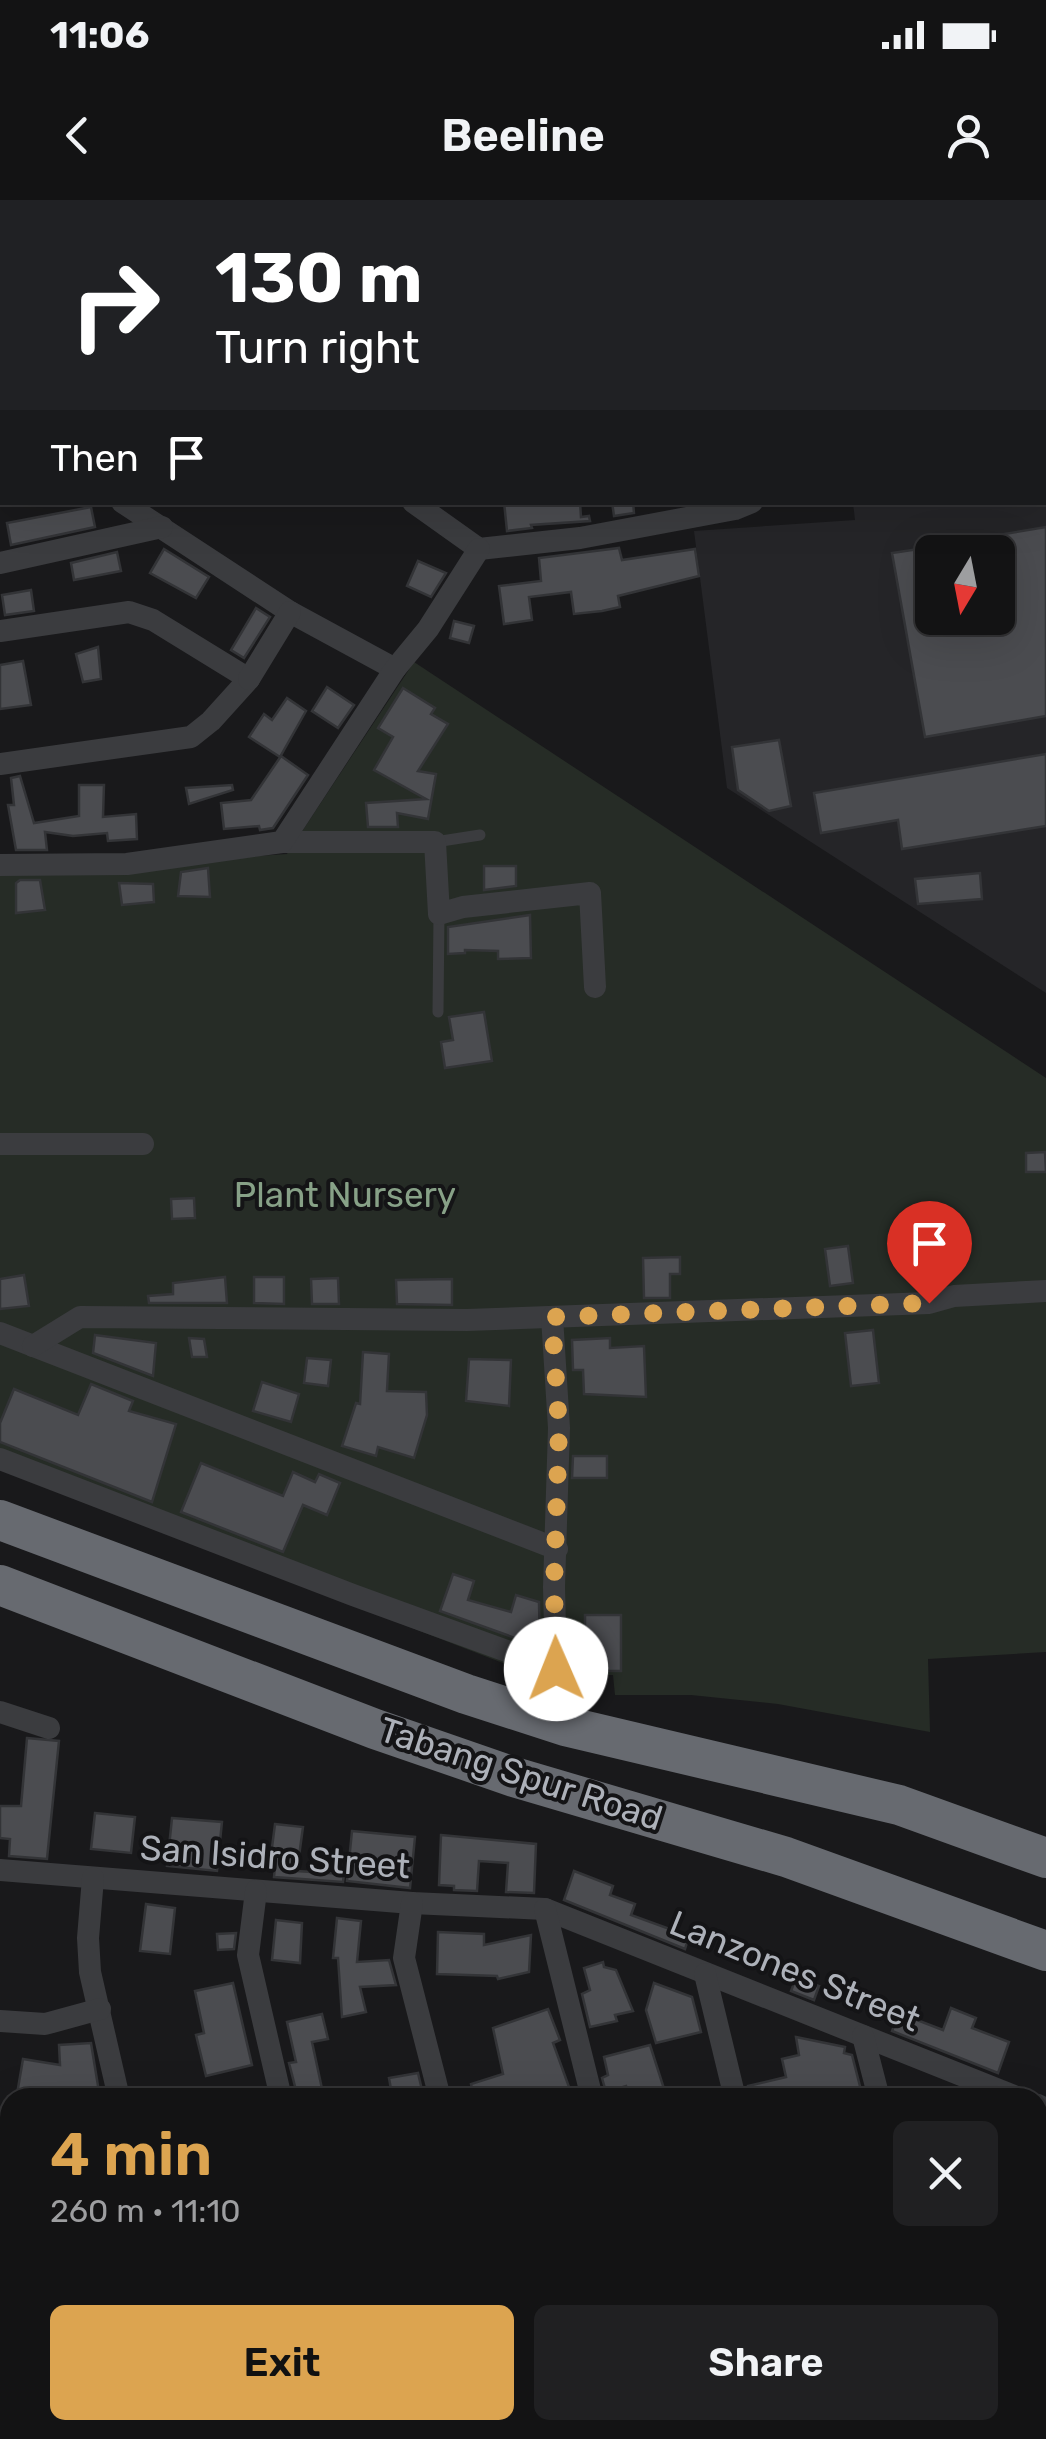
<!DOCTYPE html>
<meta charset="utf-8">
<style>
body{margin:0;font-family:Rubik,sans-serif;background:#202022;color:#f1f3f6;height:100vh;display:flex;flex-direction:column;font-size:38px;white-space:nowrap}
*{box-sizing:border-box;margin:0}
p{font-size:32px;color:#9d9ea0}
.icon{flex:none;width:55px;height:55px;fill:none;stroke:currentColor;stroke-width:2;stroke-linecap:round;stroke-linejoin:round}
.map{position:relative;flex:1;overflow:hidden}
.sheet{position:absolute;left:0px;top:1888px;width:1048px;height:352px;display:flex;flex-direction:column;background:#131314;border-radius:30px 30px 0 0;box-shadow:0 10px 40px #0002,0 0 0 2px #323234}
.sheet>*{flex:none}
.banner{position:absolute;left:0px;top:0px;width:1048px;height:305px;box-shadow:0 10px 40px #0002,0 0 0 2px #323234;background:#202124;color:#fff;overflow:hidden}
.needle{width:65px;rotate:190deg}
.buttons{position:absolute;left:915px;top:335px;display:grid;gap:20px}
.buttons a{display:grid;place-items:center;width:100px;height:100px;border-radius:15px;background:#131314;box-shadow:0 10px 40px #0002,0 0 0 2px #323234;font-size:50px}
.pin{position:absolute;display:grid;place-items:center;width:85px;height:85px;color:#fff;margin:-102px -42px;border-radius:50% 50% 50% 0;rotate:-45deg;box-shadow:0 0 10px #0007}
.pin .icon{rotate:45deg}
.me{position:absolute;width:110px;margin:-55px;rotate:359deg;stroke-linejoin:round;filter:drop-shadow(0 0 8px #0008)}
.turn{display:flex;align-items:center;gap:35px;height:210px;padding:0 50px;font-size:45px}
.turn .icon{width:130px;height:130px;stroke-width:2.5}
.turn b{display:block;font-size:70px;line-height:85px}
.then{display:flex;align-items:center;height:95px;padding:0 50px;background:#0003;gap:20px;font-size:38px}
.round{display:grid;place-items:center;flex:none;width:105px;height:105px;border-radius:15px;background:#202022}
.overview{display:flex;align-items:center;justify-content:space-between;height:170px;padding:0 50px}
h1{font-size:60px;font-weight:600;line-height:75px;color:#dca450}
.button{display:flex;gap:20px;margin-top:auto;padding:20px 50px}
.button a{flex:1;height:115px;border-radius:15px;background:#dca450;color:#111;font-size:40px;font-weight:600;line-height:115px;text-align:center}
.button a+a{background:#202022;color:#f1f3f6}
.status{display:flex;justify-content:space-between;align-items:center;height:70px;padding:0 50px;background:#131314;direction:ltr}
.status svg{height:28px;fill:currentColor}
header{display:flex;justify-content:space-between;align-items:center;height:130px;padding:0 50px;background:#131314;font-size:45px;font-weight:600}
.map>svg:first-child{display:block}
</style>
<div class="status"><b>11:06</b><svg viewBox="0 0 49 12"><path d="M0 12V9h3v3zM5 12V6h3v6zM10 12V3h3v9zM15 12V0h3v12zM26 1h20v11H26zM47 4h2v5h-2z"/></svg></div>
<header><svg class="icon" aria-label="back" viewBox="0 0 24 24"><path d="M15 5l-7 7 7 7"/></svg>Beeline<svg class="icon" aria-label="person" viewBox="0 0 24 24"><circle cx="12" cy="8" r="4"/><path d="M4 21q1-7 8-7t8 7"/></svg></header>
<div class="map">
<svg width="1046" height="2239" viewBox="0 0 1046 2239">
<rect width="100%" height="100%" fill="#19191b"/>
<!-- built -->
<path fill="#252528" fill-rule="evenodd" d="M1046 218V793L727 588 694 331 855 320 853 303 1045 302ZM932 352H998V418H932Z"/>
<!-- green -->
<g fill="#262c26">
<path d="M414 462 1046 878V1452L928 1459 930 1532 778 1504 691 1495H615L613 1475H534L0 1269V674L287 654Z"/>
<path d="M0 2010 10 2077V2083L0 2085Z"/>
</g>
<!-- building -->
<g fill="#4b4c50" stroke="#333437" stroke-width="2.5">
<path d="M504 302H580L581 317 589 316 590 321 531 325 532 328 507 331Z"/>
<path d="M612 302H633L634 313 614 316Z"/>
<path d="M91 307 95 327 11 345 7 323Z"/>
<path d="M1046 327V516L925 537 892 353 932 347V418H998V352H946L945 344Z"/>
<path d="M619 348 622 360 695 349 699 376 618 396 620 407 602 411 574 414 571 392 529 397 532 420 504 424 499 386 541 381 539 358Z"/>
<path d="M164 349 209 377 196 398 150 373Z"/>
<path d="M117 352 121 371 74 380 71 363Z"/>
<path d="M418 361 446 373 431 397 407 386Z"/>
<path d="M31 390 34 411 5 415 2 395Z"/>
<path d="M256 408 270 417 244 458 231 450Z"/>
<path d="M454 421 474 426 469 443 450 438Z"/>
<path d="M98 447 101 479 83 482 76 454Z"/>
<path d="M23 461 31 505 0 509V465Z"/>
<path d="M327 487 354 505 338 528 312 511Z"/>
<path d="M403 488 435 508 431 514 448 524 418 571 436 574 428 619 397 613 398 627H368L366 603 426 599 374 570 393 537 378 528Z"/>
<path d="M287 498 306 511 280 557 249 537 264 514 272 520Z"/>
<path d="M779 540 791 606 769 611 738 590 732 547Z"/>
<path d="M1046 554V626L902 649 898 620 821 633 814 593Z"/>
<path d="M281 556 308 575 273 628 260 630 259 626 224 629 221 603 251 600Z"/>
<path d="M20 576 34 623 79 616V585H104L103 617 136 614 137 639 108 641 107 633 73 636 45 632 47 650H16L8 605H14L11 578Z"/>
<path d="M232 585 233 590 189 604 186 588Z"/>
<path d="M484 666H516V686L484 690Z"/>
<path d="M208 668 210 697 178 696 181 672Z"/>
<path d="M980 673 982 699 918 704 915 679Z"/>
<path d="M20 680H40L45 710 16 713V683Z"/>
<path d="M119 683 153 684 154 702 122 705Z"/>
<path d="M530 715 531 758 498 759V751L465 750V753L448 754V727Z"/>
<path d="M484 812 492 861 445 868 441 842 453 840 449 817Z"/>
<path d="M1045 952 1046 972H1026V953Z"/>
<path d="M194 998 195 1018 172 1019 171 999Z"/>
<path d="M848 1046 853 1083 830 1086 825 1049Z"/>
<path d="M680 1057V1074H670V1098H644L643 1058Z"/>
<path d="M24 1075 29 1106 0 1109V1079Z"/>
<path d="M225 1077 227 1103H149L148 1096 173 1094V1083Z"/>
<path d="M254 1077H284V1104L254 1103Z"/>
<path d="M338 1078 339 1104H312L311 1079Z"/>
<path d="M452 1079V1105L397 1104 396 1080Z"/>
<path d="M873 1130 879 1183 851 1186 845 1133Z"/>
<path d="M95 1135 156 1143 153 1176 93 1153Z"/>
<path d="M189 1138 204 1139 207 1157H192Z"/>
<path d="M610 1138V1148L644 1146 646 1197 584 1194 583 1170H573L572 1140Z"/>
<path d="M363 1152 389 1154 387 1191 426 1192 427 1215 414 1258 378 1247 376 1256 342 1246 356 1203 360 1204Z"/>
<path d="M307 1158 331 1160 328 1186 304 1183Z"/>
<path d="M469 1159 511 1160 509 1206 466 1201Z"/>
<path d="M262 1182 299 1194 291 1222 253 1211Z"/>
<path d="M91 1184 133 1201 129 1211 176 1224 152 1302 0 1242V1223L14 1189 78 1215Z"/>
<path d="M573 1256H607V1278H572Z"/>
<path d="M201 1263 283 1296 293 1272 315 1282 319 1274 340 1283 327 1315 303 1305 283 1352 181 1312Z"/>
<path d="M453 1374 474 1381 468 1400 511 1412 516 1395 539 1402 540 1447 440 1411Z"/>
<rect x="585" y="1415" width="36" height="56"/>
<path d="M27 1538 59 1541 47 1659 9 1656 10 1639 0 1638V1606H21Z"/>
<path d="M95 1613 135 1617 131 1653 91 1649Z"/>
<path d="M172 1618 222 1622 217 1671 167 1666Z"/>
<path d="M275 1624 303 1627 297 1671 344 1674 343 1682 274 1677 276 1656 271 1655Z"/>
<path d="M352 1631 415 1637 410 1688 347 1681Z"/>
<path d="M441 1635 536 1644 534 1693 506 1692 508 1663 479 1661 477 1691 454 1690V1686L439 1685Z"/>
<path d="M574 1671 613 1686 610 1695 635 1704 631 1715 689 1736 685 1749 564 1700Z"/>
<path d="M146 1704 175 1708 170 1754 140 1751Z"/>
<path d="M337 1718 361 1721 357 1762 389 1760 396 1785 360 1787 366 1812 342 1817 338 1758H333Z"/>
<path d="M276 1720 302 1723 300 1763 272 1760Z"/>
<path d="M438 1732 484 1734V1745L531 1735 529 1772 498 1779 497 1776 437 1774Z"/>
<path d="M236 1733 234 1749 218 1750 217 1734Z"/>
<path d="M603 1762 604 1767 616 1770 633 1811 615 1815 617 1821 590 1827 582 1794 590 1790 584 1768Z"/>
<path d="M796 1778 819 1786 814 1800 791 1791Z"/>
<path d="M233 1783 252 1865 206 1876 196 1835 204 1833 195 1791Z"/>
<path d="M654 1783 692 1797 701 1832 656 1843 646 1810Z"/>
<path d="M951 1808 976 1818 972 1828 1009 1842 998 1873 892 1831 899 1813 943 1830Z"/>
<path d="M548 1809 560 1840 553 1843 573 1898H474L471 1884 503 1874 493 1828Z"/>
<path d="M322 1814 328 1839 312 1842 324 1898H298L289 1863 296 1862 287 1822Z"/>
<path d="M796 1837 845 1847 844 1853 852 1855 863 1898H750L748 1886 786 1877 782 1859 799 1855Z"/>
<path d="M91 1843 100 1898H39L17 1894 23 1859 60 1865 59 1845Z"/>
<path d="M650 1845 667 1898H628L626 1886 606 1892 602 1878 608 1875 604 1857Z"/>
<path d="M418 1873 422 1890 392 1895 389 1878Z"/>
</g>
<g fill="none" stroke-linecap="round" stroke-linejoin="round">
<!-- lane -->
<g stroke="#3b3c3f" stroke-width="11">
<path d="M435 642 480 635"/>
<path d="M438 812 439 714"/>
</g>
<!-- street -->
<g stroke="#3b3c3f" stroke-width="22">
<path d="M303 0V2"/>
<path d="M977 0 980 2"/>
<path d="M921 2 924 0"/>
<path d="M1045 59 1046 60"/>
<path d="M1045 145H1046"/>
<path d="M0 294H2"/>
<path d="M122 302 290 412 395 469"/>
<path d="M413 302 479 349 580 338 735 309 752 302"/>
<path d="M0 363 162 327"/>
<path d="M0 431 129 412 153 420 249 479 211 521 191 537 0 564"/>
<path d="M249 479 290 412"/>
<path d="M282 642H435L439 714 463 707 590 693 595 787"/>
<path d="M0 665 127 664 282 642 395 469 428 429 479 349"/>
<path d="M0 944H143"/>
<path d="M0 1133 557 1349"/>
<path d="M33 1146 80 1117 467 1120 929 1103 954 1096 1046 1091"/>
<path d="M0 1259 353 1395 556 1469 554 1387 559 1228 552 1117"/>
<path d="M0 1512 49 1528"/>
<path d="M0 1670 412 1703 545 1709 1019 1898"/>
<path d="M93 1678 88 1738 90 1772 119 1898"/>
<path d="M256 1691 248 1755 281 1898"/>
<path d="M412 1703 404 1758 440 1898"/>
<path d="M545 1709 592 1898"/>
<path d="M705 1774 735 1898"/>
<path d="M0 1821 45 1824 100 1809"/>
<path d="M863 1836 879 1898"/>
<path d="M1038 1905 1046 1909"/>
<path d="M1038 1932 1046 1964"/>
<path d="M0 1969 10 1970"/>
<path d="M149 2230 151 2239"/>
<path d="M518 2230 521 2239"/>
<path d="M674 2230 677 2239"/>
<path d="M815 2230 817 2239"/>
<path d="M967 2230 970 2239"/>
<path d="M91 2239 129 2230"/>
</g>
<!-- highway -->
<g stroke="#676a70" stroke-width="40">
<path d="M0 1320 466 1494 565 1526 899 1605 1046 1658"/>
<path d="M0 1385 375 1529 514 1577 786 1657 1046 1751"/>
</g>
</g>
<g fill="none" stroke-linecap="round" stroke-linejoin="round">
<!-- route -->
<path stroke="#dca450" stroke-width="18" stroke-dasharray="0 32.4" d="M556 1469 554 1387 559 1228 552 1117 929 1103"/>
</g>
<g text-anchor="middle" stroke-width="8" stroke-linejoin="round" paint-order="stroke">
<!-- park labels -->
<g font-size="35" fill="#87a187" stroke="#141416">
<text x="345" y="1007">Plant Nursery</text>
</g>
<!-- street labels -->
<g font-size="35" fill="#adb1b9" stroke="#141416">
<text transform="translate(521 1574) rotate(18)" y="12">Tabang Spur Road</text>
<text transform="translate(275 1657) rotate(4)" y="12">San Isidro Street</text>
<text transform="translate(795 1771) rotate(22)" y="12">Lanzones Street</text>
</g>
</g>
</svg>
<div class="buttons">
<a><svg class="needle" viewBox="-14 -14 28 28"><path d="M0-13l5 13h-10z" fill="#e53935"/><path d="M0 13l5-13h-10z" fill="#9d9ea0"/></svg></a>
</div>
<div class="pin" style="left:929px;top:1103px;background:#d93025"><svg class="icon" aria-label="arrive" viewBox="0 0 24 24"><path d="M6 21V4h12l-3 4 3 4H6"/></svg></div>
<svg class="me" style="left:556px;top:1469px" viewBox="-20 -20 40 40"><circle r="19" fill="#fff"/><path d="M0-13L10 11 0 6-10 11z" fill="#dca450"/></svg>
<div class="banner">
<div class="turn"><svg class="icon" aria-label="right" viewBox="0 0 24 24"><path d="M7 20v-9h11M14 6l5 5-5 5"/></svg><div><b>130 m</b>Turn right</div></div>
<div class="then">Then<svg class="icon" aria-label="arrive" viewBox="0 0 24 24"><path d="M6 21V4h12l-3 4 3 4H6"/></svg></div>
</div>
<section class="sheet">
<div class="overview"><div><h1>4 min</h1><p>260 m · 11:10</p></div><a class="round"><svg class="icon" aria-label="close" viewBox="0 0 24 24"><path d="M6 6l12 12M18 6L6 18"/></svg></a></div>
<div class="button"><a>Exit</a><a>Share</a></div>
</section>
</div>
